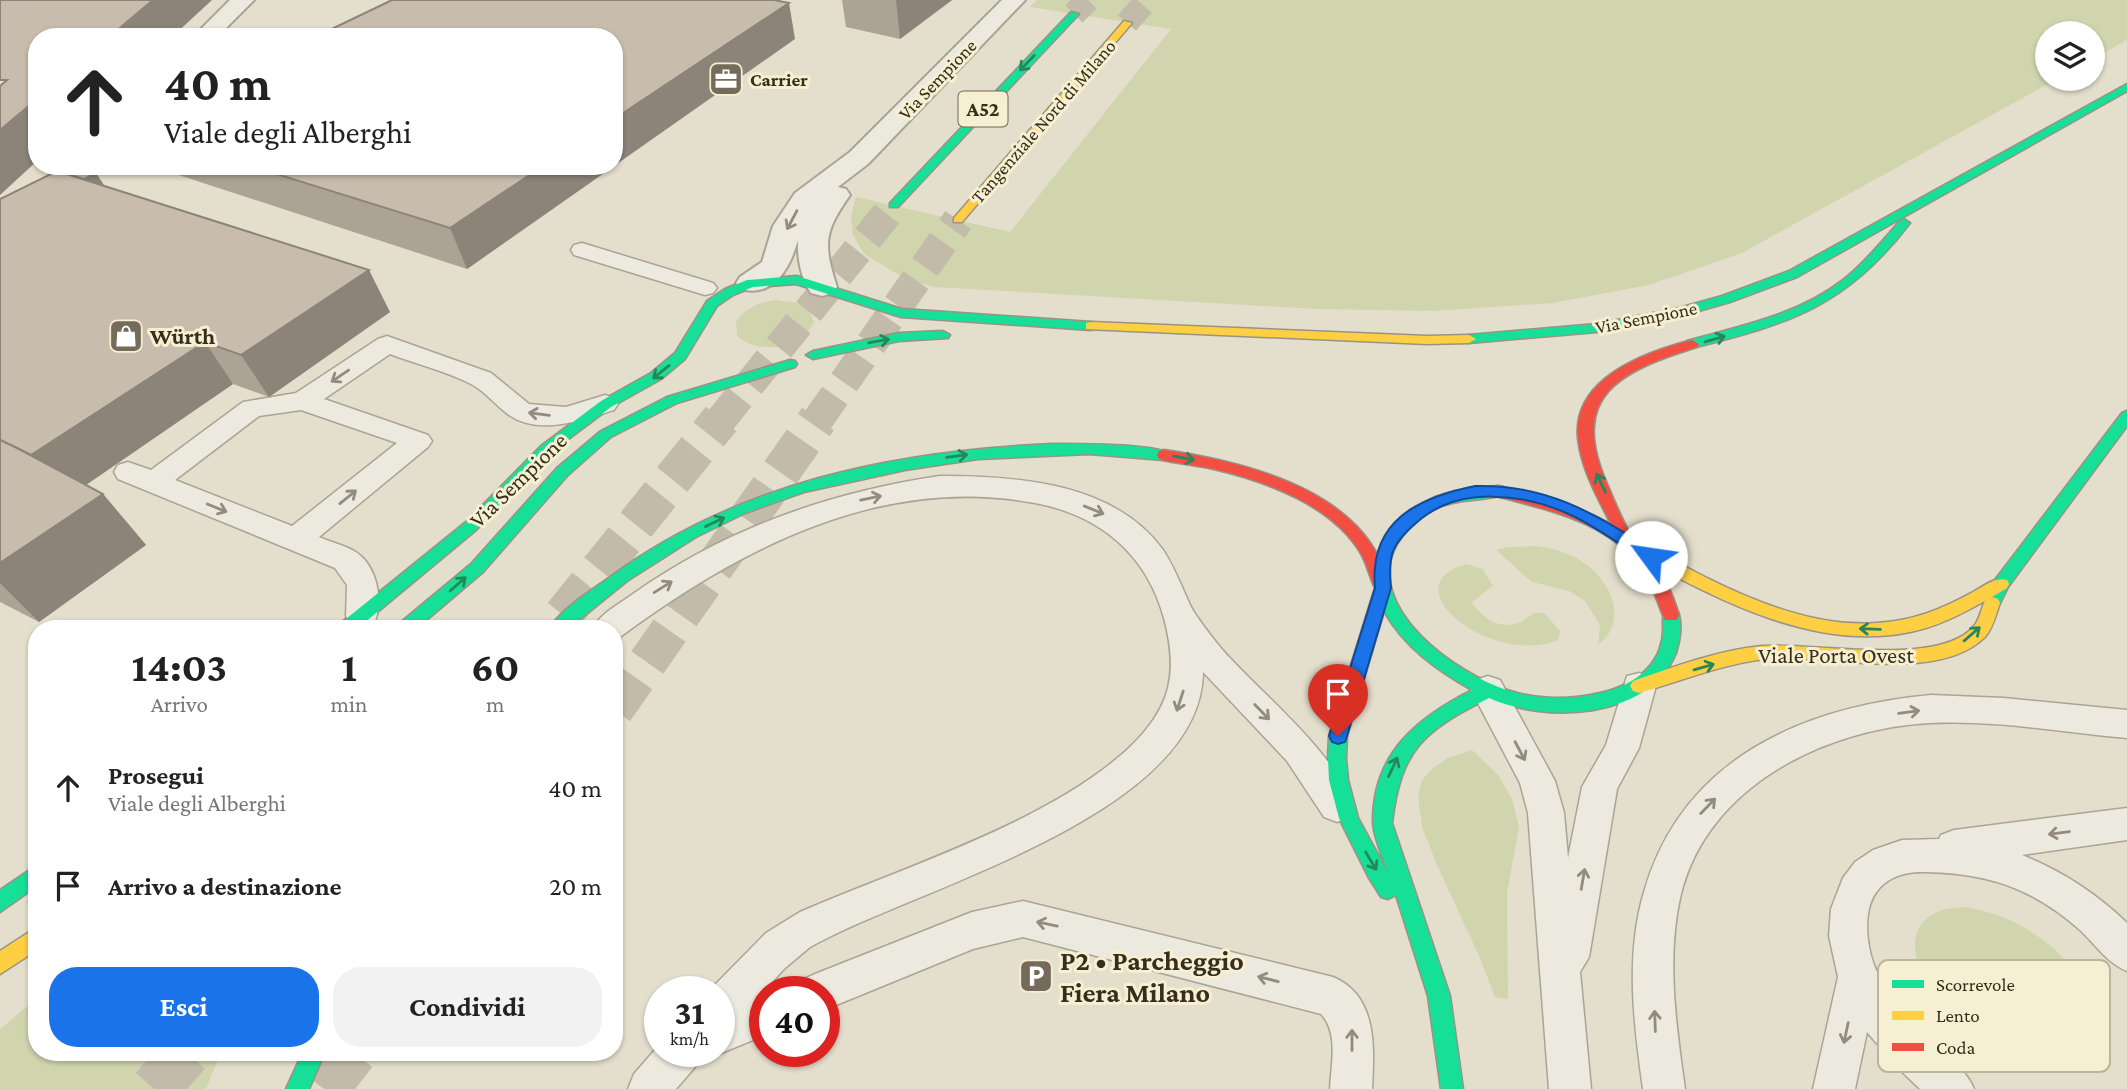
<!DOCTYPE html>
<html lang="it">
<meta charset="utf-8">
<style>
body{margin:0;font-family:"Crimson Pro",serif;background:#f2f2f2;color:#222;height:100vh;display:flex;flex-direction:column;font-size:26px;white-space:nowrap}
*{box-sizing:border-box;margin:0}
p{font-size:23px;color:#767676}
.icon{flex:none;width:38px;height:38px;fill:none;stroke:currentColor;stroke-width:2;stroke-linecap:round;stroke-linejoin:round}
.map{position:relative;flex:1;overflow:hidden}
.panel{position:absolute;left:28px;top:620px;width:595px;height:441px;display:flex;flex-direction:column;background:#fff;border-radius:28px;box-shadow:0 2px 5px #0004}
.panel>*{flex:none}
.top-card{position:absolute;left:28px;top:28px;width:595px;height:147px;border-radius:28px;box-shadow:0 2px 5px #0004;background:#fff;color:#222;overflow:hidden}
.tools{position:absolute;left:2035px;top:21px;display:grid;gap:14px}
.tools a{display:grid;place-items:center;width:70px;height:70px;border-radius:50%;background:#fff;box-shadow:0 2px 5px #0004;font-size:35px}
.speed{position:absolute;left:644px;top:976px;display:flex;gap:14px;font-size:35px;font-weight:700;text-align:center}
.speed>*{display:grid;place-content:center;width:91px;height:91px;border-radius:50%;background:#fff;box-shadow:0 2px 5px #0004;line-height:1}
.speed small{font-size:18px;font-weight:400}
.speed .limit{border:10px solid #d22;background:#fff;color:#111}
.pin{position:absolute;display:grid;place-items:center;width:60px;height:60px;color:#fff;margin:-72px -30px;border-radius:50% 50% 50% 0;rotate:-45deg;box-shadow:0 0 7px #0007}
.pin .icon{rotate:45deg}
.me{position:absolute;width:77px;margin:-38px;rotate:301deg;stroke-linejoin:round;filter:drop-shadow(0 0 5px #0008)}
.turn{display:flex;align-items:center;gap:24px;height:147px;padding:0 21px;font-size:32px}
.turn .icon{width:91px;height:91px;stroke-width:2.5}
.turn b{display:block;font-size:49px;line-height:60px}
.eta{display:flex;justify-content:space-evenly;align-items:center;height:119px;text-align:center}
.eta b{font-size:42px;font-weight:700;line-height:49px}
.primary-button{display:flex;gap:14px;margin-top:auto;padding:14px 21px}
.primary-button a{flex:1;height:80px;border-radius:28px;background:#1a73e8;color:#fff;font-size:28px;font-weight:700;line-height:80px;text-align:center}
.primary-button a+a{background:#f2f2f2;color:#222}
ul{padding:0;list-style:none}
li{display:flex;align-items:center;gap:21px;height:98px;padding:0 21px}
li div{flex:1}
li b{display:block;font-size:26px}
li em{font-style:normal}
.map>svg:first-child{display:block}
</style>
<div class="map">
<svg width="2127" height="1089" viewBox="0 0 2127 1089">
<rect width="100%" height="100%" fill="#e4dfcc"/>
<!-- green -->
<g fill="#d1d5ae">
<path d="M1037 0H2127V40L2093 59V33H2048V79H2057L1742 253 1649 285 1553 303 1433 311 1316 309 934 287 906 279 864 254 853 235 851 217 856 197 1010 232 1171 29 1030 7Z"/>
<path d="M776 300 799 303 808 308 814 322C801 350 759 355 737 336L736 321C747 307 759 303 776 300Z"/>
<path d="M1536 546C1551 548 1564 551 1578 559 1609 576 1631 620 1598 645L1600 625 1585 601 1569 591 1532 582 1496 550 1507 547Z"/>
<path d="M1467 564 1483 569 1493 586 1472 602C1481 617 1500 631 1520 622 1530 617 1533 610 1545 614L1560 631 1558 640C1493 668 1387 585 1467 564Z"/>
<path d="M1472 750 1498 775 1512 799 1519 827 1507 893 1508 999 1495 997 1480 958 1437 865 1422 827 1418 796 1422 780 1433 768 1448 758Z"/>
<path d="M1965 907C1996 912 2022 923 2047 943 2072 963 2109 1011 2085 1043 2075 1058 2061 1061 2044 1060 2019 1059 1994 1049 1974 1035 1942 1013 1881 938 1939 911 1946 908 1957 908 1965 907Z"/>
<path d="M37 998V1052H221L206 1089H0V1029Z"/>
</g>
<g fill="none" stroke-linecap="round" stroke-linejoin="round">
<!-- highway-tunnel-far3 -->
<g stroke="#c2bba9" stroke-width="24" stroke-dasharray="24 12" stroke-linecap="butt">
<path d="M1074 14 1088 0"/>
<path d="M1127 23 1147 0"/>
</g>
<!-- highway-tunnel-far2 -->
<g stroke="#c2bba9" stroke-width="31" stroke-dasharray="31 16" stroke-linecap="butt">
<path d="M720 421 894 205"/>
<path d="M817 421 958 220"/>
</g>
<!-- highway-tunnel-far1 -->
<g stroke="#c2bba9" stroke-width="39" stroke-dasharray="39 19" stroke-linecap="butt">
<path d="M563 615 721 419"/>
<path d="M614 710 818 419"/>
</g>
<!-- highway-tunnel -->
<g stroke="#c2bba9" stroke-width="49" stroke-dasharray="49 24" stroke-linecap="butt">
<path d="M154 1089 187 1052"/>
<path d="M324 1089 353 1052"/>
</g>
<!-- lane casing -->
<g stroke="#a9a495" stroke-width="3">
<g id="lane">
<path d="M582 243 713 283 717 288 713 293 705 295 574 255 571 250 574 245Z"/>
<path d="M387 336 491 373 529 404 566 407 605 395 614 398 618 404 614 410C584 420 539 436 509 415 496 406 485 391 471 384 446 371 416 364 390 354L324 399 428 435 432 441 428 447 319 537C330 542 344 545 354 551 377 564 385 603 373 625L362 628 351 625 346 616 347 585 335 568 118 479 114 472 118 465 128 462 151 470 243 402 296 393 378 339ZM301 410 397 443 292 526 175 480 259 416Z"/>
<path d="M940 476C1016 476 1114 482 1163 550 1175 568 1182 588 1191 607 1197 618 1219 647 1229 657 1273 704 1327 746 1355 806L1350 817 1337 822 1324 817 1287 761 1203 672C1202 816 912 889 810 947L785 968 759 996 765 994V1035L719 1054 714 1052H719V992H708L766 933 800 912C901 868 1056 820 1133 744 1172 705 1178 671 1164 618 1146 553 1099 515 1035 503 882 474 740 548 620 637L614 639V628H593C601 613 619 604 633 594 725 529 830 492 940 476Z"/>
<path d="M1639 673 1651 676 1656 686 1639 748 1617 789 1589 957 1580 972 1591 1089H1549L1528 813 1520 783 1471 690 1476 680 1488 676 1500 680 1555 781 1564 813 1568 858 1582 787 1606 745 1627 676Z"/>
<path d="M1931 695 2004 698 2127 710V738C2062 732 1996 720 1931 723 1827 728 1708 785 1681 894 1666 956 1676 1026 1685 1089H1643C1634 1026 1625 955 1644 892 1682 759 1802 707 1931 695Z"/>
<path d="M2127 808V840L2022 855C2062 871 2096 893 2127 923V971C2107 963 2096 945 2080 930 2033 888 1987 873 1925 872 1901 871 1878 880 1870 905 1864 925 1868 953 1877 972 1888 998 1908 1020 1928 1039 1945 1056 1965 1067 1974 1089H1920L1898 1068 1867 1032 1855 1089H1813L1838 977 1829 936 1831 909 1843 878 1855 862 1873 850 1902 840 1939 839 1941 835 1954 830Z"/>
<path d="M1023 901 1333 977C1378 996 1374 1048 1372 1089H1330C1331 1065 1339 1033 1321 1014L1023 937 973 949 824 1010V992H800L806 978 820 972 972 912Z"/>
<path d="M660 1044V1052H701L695 1067 676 1089H628L634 1074Z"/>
</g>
</g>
<!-- street casing -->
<g stroke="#a9a495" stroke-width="4">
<g id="street">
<path d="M230 0H254L217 37H193Z"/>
<path d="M1002 0H1025L868 164 838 187 846 189 850 195C824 232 823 244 837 287L833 293 822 296 811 293C801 279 797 257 798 240 790 268 774 298 740 289L736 283 740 277 762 262 773 226 795 193 850 152Z"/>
</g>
</g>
<!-- fast casing -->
<g stroke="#999385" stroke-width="3">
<g id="fast">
<path d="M1071 12 1079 14 898 207H890V203Z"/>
<path d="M2127 84V91L1797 277 1730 302 1681 316 1597 332 1469 343 1462 339 1469 335 1597 324 1679 308 1722 296 1789 271Z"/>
<path d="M1904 219 1910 223C1845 307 1791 323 1692 348L1685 344 1687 341C1741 326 1798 315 1843 280 1865 263 1882 241 1900 221Z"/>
<path d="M797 276 902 309 1091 322 1098 326 1091 330 901 317 796 284 753 287 733 295 717 306 685 359 661 379 611 407 551 452 476 530 358 628H339L341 623 466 522 541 446 601 401 651 373 675 353 707 301 725 289 747 280Z"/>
<path d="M943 331 950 335 948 338 899 341 813 359 806 355 813 351 899 333Z"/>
<path d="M790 360 795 361 797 364 795 367 677 403 611 437 567 476 483 572 417 628H398L400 623 471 564 557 468 601 431 667 397Z"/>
<path d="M2127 411V426L2008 587 1998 607H1986L1984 603 1995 580 2122 413Z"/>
<path d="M1052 444C1073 444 1161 443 1171 455L1164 460 1089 454 978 459 905 470 804 492 745 513 696 537 627 581 569 628H550C559 611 590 591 606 580 736 483 893 451 1052 444Z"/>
<path d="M1498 486 1503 487 1506 491 1503 495C1479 502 1454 498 1431 511 1417 519 1405 530 1397 544 1361 608 1458 675 1510 691 1539 700 1570 700 1600 693 1617 689 1634 682 1647 669 1658 658 1664 642 1663 626 1663 619 1662 616 1665 610H1677C1683 623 1680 640 1676 653 1649 720 1545 723 1489 698 1424 731 1401 748 1392 823L1450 996 1463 1089H1441L1428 996 1396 895 1388 899 1381 897 1369 878 1339 818 1329 780 1328 759 1329 736 1375 588 1374 561 1389 531 1410 510 1435 497 1455 491ZM1384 611C1404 647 1437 670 1472 690 1417 718 1373 753 1373 821 1373 837 1383 857 1388 873L1358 818 1348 780 1346 759 1347 736Z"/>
<path d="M37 865V886L0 912V890Z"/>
<path d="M303 1052H325L309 1089H286Z"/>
</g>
</g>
<!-- slow casing -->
<g stroke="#999385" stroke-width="3">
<g id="slow">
<path d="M1124 21 1132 23 962 222H954V218Z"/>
<path d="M1091 322 1427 336 1469 335 1476 339 1469 343 1427 344 1086 329V323Z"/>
<path d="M1641 545C1662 552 1683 566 1703 576 1755 602 1818 628 1877 623 1913 621 1942 609 1973 592 1983 587 1995 576 2007 580L2009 584 2007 588 1992 597 1998 599 2000 603C1996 614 1993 628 1985 637 1935 686 1821 651 1757 660 1717 666 1678 682 1639 693L1633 691 1630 686 1633 681C1673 667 1719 650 1762 646 1813 642 1940 668 1974 626 1980 619 1981 609 1985 601 1961 614 1937 627 1910 632 1814 652 1717 599 1635 555L1633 551 1635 547Z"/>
<path d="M37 927V950L0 974V951Z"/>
</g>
</g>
<!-- jam casing -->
<g stroke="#999385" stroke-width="3">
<g id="jam">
<path d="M1692 340 1699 344 1697 347C1620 371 1568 395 1607 484 1615 503 1624 525 1635 542 1641 549 1649 554 1654 562 1666 578 1673 596 1679 615L1677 620H1665C1657 603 1654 586 1643 571 1609 520 1546 510 1493 495L1490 491 1498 486C1538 494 1575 505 1611 524 1597 497 1581 468 1578 438 1572 378 1646 352 1692 340Z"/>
<path d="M1164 450C1233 460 1329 482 1371 544 1380 557 1385 573 1391 588L1389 592H1377C1370 580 1368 565 1360 552 1332 506 1268 482 1218 470 1198 465 1178 464 1159 459L1157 455 1159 451Z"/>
</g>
</g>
<!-- lane -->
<use href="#lane" fill="#ece9de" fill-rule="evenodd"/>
<!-- street -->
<use href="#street" fill="#ece9de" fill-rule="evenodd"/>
<!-- fast -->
<use href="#fast" fill="#16e098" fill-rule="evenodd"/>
<!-- slow -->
<use href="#slow" fill="#ffcf43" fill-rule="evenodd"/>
<!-- jam -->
<use href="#jam" fill="#f24e42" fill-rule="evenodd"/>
</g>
<!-- wall -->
<g fill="#aca395">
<path d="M842 0H952L900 39 846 27Z"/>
<path d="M151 166H614L467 269Z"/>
<path d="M105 186 390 312 269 397 233 384 86 485 103 494 146 545 39 622 0 602V199Z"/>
</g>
<!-- shaded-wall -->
<g fill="#8c8479">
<path d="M153 0H212L172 37H109Z"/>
<path d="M896 0H952L900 39Z"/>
<path d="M789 3 795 39 614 166V119Z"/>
<path d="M37 99V161L0 195V130Z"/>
<path d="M543 166H614L467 269 450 228Z"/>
<path d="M96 173 106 188 69 187Z"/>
<path d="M369 270 390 312 269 397 241 355Z"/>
<path d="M205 342 233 384 64 500 27 457Z"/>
<path d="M103 494 146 545 39 622 0 583V563Z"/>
</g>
<!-- building -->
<g fill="#c8bdad" stroke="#8c8479" stroke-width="2">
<path d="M0 0H153L109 37H37V99L0 130V86L7 80H0Z"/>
<path d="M392 0H774L789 3 614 119V37H315Z"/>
<path d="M65 166H75L96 173 84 179 59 172Z"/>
<path d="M251 166H543L450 228Z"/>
<path d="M57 171 369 270 241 355 205 342 31 455 0 440V199Z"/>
<path d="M0 440 19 449 103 494 0 563Z"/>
</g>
<!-- one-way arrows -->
<defs><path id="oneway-shaft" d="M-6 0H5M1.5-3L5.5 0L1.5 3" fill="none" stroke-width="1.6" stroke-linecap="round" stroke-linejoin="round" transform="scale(1.75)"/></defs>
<g stroke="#27865a">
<use href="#oneway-shaft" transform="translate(1027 63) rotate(134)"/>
<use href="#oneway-shaft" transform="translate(1715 339) rotate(-16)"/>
<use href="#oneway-shaft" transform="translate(879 341) rotate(-10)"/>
<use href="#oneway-shaft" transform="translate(661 372) rotate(141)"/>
<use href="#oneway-shaft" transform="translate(957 456) rotate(-7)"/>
<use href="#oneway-shaft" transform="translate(1184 458) rotate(10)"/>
<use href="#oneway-shaft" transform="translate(1601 483) rotate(-115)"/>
<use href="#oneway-shaft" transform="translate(715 522) rotate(-26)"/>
<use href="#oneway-shaft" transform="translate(458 584) rotate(-41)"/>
<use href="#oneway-shaft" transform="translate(1870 629) rotate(-178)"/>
<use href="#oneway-shaft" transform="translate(1972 634) rotate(-41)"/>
<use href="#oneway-shaft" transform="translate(1704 667) rotate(-16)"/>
<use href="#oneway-shaft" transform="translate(1393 767) rotate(-65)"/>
<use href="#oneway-shaft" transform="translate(1371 861) rotate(59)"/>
</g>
<g stroke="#928b7e">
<use href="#oneway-shaft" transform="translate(792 220) rotate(118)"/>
<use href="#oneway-shaft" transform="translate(340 376) rotate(146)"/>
<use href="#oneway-shaft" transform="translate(539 414) rotate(-172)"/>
<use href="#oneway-shaft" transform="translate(348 497) rotate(-39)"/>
<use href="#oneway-shaft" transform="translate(871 498) rotate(-12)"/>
<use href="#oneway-shaft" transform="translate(217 508) rotate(22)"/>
<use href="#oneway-shaft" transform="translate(1094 510) rotate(22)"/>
<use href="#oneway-shaft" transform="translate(663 587) rotate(-32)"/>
<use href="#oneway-shaft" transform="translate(1180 701) rotate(108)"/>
<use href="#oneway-shaft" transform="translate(1262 712) rotate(46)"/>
<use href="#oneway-shaft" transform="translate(1909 712) rotate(-7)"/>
<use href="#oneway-shaft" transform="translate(1520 751) rotate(62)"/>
<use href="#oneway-shaft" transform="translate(1708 806) rotate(-46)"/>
<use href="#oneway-shaft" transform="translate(2059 833) rotate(173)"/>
<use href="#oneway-shaft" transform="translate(1583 879) rotate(-80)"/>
<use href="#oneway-shaft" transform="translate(1047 924) rotate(-168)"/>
<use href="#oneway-shaft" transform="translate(1268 979) rotate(-166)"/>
<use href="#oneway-shaft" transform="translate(1655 1021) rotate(-92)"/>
<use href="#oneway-shaft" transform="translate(1846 1033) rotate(102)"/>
<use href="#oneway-shaft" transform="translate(1352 1040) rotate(-90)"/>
</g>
<!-- route -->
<path fill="#1a73e8" stroke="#114b97" stroke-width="2" d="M1475 486C1550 484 1596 515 1657 553L1659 557 1651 563 1646 561C1622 546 1598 528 1573 516 1525 493 1458 485 1416 523 1391 545 1388 555 1391 588L1347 736 1345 742 1338 744 1332 742 1329 736 1375 588C1369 522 1416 498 1475 486Z"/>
<!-- icons -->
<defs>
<g id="office-square" transform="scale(1.75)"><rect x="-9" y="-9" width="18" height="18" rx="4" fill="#746b5a" stroke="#f6efd1"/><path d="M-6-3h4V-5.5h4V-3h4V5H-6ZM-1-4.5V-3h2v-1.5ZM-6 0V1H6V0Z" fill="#fff"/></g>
<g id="shop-square" transform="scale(1.75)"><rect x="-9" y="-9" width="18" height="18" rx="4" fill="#746b5a" stroke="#f6efd1"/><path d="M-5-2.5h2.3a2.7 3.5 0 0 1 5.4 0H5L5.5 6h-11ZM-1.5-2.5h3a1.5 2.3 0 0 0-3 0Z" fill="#fff"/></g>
<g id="parking-square" transform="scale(1.75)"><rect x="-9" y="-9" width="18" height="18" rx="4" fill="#746b5a" stroke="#f6efd1"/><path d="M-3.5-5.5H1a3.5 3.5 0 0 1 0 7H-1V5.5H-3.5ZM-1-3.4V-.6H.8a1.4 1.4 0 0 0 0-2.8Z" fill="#fff"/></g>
</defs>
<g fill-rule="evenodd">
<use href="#office-square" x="726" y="79"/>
<use href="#shop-square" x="126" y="336"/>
<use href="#parking-square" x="1036" y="976"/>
</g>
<g text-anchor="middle" stroke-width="6" stroke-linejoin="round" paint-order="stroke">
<!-- far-poi labels -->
<g font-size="19" font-weight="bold" fill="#382d1d" stroke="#f6efd1" text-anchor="start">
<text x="750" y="86">Carrier</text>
</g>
<!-- far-street labels -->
<g font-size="19" fill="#382d1d" stroke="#f6efd1">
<text transform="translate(937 79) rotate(-46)" y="7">Via Sempione</text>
<text transform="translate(1043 121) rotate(-49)" y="7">Tangenziale Nord di Milano</text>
<text transform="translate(1646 317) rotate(-11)" y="7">Via Sempione</text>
</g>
<!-- shield labels -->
<rect fill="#f6efd1" stroke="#716753" stroke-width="2" x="958.5" y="91.5" width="49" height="35" rx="5"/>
<g font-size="21" font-weight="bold" fill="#382d1d">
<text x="983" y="116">A52</text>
</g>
<!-- poi labels -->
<g font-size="23" font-weight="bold" fill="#382d1d" stroke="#f6efd1" text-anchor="start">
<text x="150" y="344">Würth</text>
</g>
<!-- street labels -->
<g font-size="23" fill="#382d1d" stroke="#f6efd1">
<text transform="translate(518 480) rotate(-44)" y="8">Via Sempione</text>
<text x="1836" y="663">Viale Porta Ovest</text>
</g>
<!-- near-poi labels -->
<g font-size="28" font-weight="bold" fill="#382d1d" stroke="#f6efd1" text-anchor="start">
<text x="1060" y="970">P2 • Parcheggio<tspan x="1060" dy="32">Fiera Milano</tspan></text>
</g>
</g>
<!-- legend -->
<rect x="1878" y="960" width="232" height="112" rx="10" fill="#f6efd1" stroke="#bdb59b" stroke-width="2"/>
<rect x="1892" y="980" width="32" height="8" fill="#16e098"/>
<rect x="1892" y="1011" width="32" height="9" fill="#ffcf43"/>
<rect x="1892" y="1043" width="32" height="8" fill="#f24e42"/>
<g font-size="19" fill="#382d1d">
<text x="1936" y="991">Scorrevole</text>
<text x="1936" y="1022">Lento</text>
<text x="1936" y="1054">Coda</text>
</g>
</svg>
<div class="tools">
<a><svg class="icon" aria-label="layers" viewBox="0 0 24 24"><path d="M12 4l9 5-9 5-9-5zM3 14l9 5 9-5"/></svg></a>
</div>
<div class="speed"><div>31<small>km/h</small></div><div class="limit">40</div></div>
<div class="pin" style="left:1338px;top:736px;background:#d93025"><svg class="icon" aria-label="arrive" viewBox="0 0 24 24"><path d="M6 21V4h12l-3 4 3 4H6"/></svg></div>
<svg class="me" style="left:1651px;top:557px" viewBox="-20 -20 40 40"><circle r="19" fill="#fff"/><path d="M0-13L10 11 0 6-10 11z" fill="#1a73e8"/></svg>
<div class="top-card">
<div class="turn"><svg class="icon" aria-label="ahead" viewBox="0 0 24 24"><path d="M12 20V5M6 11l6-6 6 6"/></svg><div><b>40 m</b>Viale degli Alberghi</div></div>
</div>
<section class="panel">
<div class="eta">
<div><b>14:03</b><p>Arrivo</p></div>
<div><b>1</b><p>min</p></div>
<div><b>60</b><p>m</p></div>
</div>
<ul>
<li><svg class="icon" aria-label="ahead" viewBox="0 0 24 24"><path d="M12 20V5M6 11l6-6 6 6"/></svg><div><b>Prosegui</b><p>Viale degli Alberghi</p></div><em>40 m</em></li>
<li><svg class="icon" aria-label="arrive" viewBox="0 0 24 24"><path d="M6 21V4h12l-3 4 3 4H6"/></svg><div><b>Arrivo a destinazione</b></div><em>20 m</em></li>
</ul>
<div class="primary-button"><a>Esci</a><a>Condividi</a></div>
</section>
</div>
